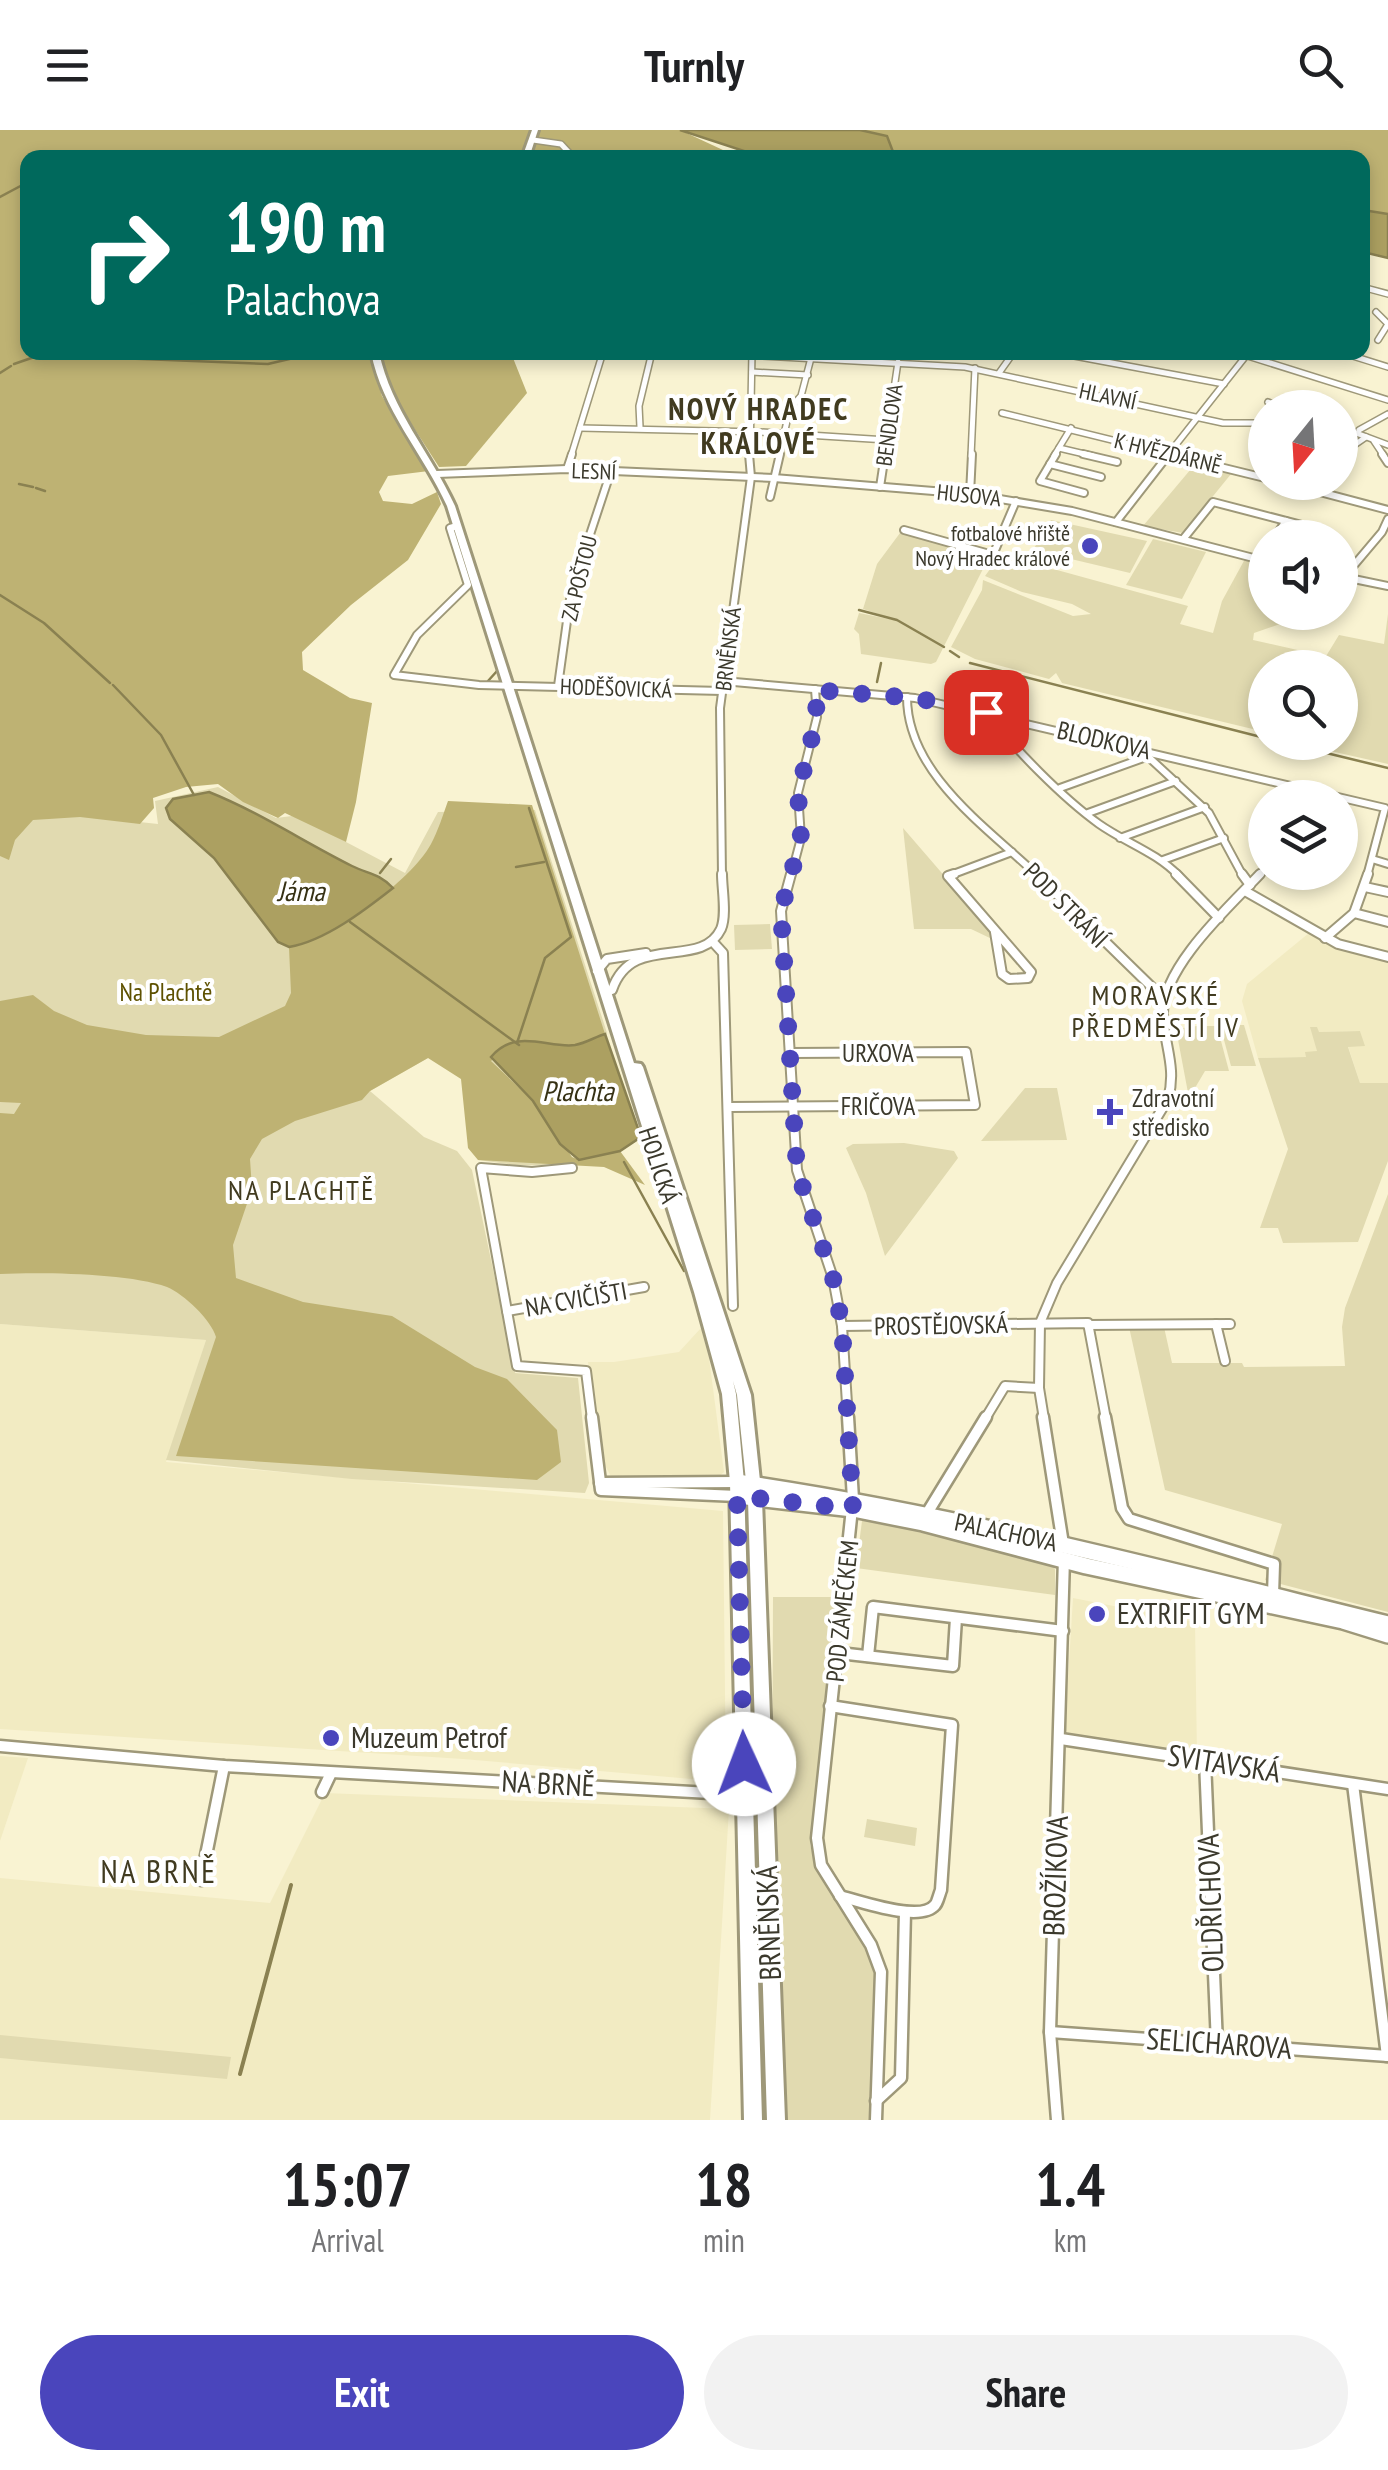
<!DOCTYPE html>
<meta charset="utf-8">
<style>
body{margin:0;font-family:"PT Sans Narrow",sans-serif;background:#f2f2f2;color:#202124;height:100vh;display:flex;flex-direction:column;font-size:38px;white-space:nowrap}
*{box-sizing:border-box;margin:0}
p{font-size:32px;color:#757577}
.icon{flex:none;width:55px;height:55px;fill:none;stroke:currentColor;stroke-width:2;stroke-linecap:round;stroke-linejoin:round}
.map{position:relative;height:1990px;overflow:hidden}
.drawer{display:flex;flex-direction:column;background:#fff;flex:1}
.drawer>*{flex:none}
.top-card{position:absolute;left:20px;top:20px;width:1350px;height:210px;border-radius:20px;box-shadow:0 5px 15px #0003;background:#00695c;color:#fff;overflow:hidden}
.needle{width:65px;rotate:198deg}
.tools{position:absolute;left:1248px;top:260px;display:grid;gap:20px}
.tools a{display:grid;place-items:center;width:110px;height:110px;border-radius:50%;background:#fff;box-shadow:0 5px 15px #0003;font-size:50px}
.pin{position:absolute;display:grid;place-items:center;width:85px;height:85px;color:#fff;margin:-42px;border-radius:20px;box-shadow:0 5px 15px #0006}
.me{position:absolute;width:110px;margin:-55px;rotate:358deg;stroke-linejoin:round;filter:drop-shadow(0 0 8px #0008)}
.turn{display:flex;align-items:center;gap:35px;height:210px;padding:0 40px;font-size:45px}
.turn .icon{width:130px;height:130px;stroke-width:2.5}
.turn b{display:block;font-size:70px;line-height:85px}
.eta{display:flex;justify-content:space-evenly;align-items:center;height:170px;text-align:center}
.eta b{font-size:60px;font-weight:800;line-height:70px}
.cta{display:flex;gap:20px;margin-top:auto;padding:20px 40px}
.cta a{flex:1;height:115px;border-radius:60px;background:#4a45bc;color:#fff;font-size:40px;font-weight:800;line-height:115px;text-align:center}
.cta a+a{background:#f2f2f2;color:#202124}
header{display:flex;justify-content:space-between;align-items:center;height:130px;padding:0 40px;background:#fff;font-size:45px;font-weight:800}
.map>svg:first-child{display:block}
</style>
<header><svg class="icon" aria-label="menu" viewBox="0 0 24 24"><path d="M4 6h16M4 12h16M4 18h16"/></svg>Turnly<svg class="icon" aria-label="search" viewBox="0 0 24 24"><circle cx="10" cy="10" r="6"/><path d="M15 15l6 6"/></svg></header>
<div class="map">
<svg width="1388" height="1990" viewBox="0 0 1388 1990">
<rect width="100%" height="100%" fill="#f9f3d2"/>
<!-- built -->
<g fill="#f2ebc2">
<path d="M1309 803 1388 829V953H1360L1348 916H1364L1360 901 1318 902 1311 897 1318 922 1307 927 1258 928 1242 871 1247 854Z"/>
<path d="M0 1194 206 1210 166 1332 723 1381 726 1652 463 1629 0 1599Z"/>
<path d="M701 1198 709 1228 724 1342 715 1350H613L601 1328 588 1232H614L679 1222Z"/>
<path d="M1073 1468 1195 1492 1197 1626 1070 1606 1065 1599Z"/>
<path d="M0 1626 28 1628 0 1711Z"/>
<path d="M325 1663 729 1679 710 1990H0V1748L270 1773Z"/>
</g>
<!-- green -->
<g fill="#e1dab0">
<path d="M1196 333 1231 344 1183 403 1143 396Z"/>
<path d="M1051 390 1147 411 1130 443 1033 420Z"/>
<path d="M900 403 989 427 936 532 931 534 861 524 859 504 854 499 859 483 899 491 863 479 877 434Z"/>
<path d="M1153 409 1206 422 1182 469 1126 455Z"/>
<path d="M1245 429 1265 436V482L1312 483 1254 503 1253 510 1302 521 1297 527 1265 538 1261 547 1265 552V602L1062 553 1056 543 1049 549 975 529 951 517 982 460 983 450 1073 486 1091 484 1072 474 1022 462 985 446 996 431 1057 440 1188 476 1180 494 1213 503 1222 471Z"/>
<path d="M1388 484V634L1317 618 1313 613 1340 612V538L1320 536 1339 505 1384 514Z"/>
<path d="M218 657 276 688 292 686 308 692 405 743 438 682 535 680 607 903 563 1035H515L478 1030 464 945 435 924 370 961 424 1007 457 1021 472 1040 515 1243 578 1248 589 1353 585 1363 352 1349 166 1330 206 1210 0 1194V677L158 694 155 671Z"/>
<path d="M903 698 991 800 992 809 971 799H914Z"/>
<path d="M770 794 772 819 735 820 734 795Z"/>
<path d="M1244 895 1256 936H1231L1220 895Z"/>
<path d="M1197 896H1217L1229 941H1205L1189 968 1176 899Z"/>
<path d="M1310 897H1317L1319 902 1360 901 1365 916 1348 917 1360 953H1388V1031L1358 1112 1283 1113 1278 1098H1260L1288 1019 1258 928 1306 927 1305 922 1317 921Z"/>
<path d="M1025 958H1057L1067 1010 981 1011Z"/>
<path d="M904 1013 954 1021 958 1028 885 1126 866 1063 846 1018 853 1014Z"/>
<path d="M1388 1064V1482L1265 1450 1282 1394 1165 1360 1129 1197H1164L1172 1233H1242L1244 1237 1345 1236 1342 1197 1345 1178Z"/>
<path d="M867 1387 1046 1431 1055 1439V1465L856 1438 862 1391Z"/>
<path d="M773 1467H837L810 1715C822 1757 852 1786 869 1825 884 1859 872 1950 871 1990H781L772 1699Z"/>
<path d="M867 1689 917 1698 915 1716 864 1707Z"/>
<path d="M0 1905 231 1927 227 1949 0 1928Z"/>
</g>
<!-- forest -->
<g fill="#beb273">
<path d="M0 0H530L521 27 28 28V222L370 223 382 266 429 341 388 346 379 362 383 371 412 374 437 362 441 374 408 430 351 475 302 522 303 540 350 568 372 573 356 672 346 712 285 683 278 688 243 672 218 654 186 657 153 668 154 678 140 694 80 687 33 690 15 710 9 730 0 726Z"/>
<path d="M539 0H680L738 27 529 28Z"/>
<path d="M860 0H1388V84L1363 80 1362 28 895 27 887 6Z"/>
<path d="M489 222 513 228 527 263 466 336 439 337 392 264 380 223Z"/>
<path d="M448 671 532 675 605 904C595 907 585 913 575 915 534 921 537 894 491 931L533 971 572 1027 579 1030 620 1021 645 1055 604 1037 478 1030 468 1018 461 949 428 928 370 961 362 970 295 991 262 1009 250 1029 252 1059 233 1115 236 1148 303 1172 392 1186 475 1237 507 1249 557 1300 561 1332 537 1350 176 1326 216 1207C211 1190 184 1164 167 1157 129 1143 41 1142 0 1144V983L14 984 21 973 0 972V871L33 865 54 881 87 895 146 905 219 907 285 876 291 863 289 817C330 810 411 751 431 714 438 701 443 685 448 671Z"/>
</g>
<!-- water -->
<g fill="#aca061" stroke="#8a8151" stroke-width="2.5">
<path d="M680 0H860L887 6 895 27H762Z"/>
<path d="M1363 80 1388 84V128L1363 122Z"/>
<path d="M209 662C259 682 304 712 352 736 368 744 379 743 393 758 365 780 325 811 289 817L278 812 214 728 170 689 166 678 173 669Z"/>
<path d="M605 904 641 1007 620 1021 579 1030 560 1014 533 971 491 927C516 897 549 919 575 915 586 913 595 907 605 904Z"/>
</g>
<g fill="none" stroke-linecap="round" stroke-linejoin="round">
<!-- stream-far1 -->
<g stroke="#8a8151" stroke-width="2.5">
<path d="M0 67 28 52"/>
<path d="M28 207 22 209 28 215"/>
<path d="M41 225 268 234 319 222"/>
<path d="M14 234 40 225"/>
<path d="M0 243 11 236"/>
<path d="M19 354 33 357"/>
<path d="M36 358 45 361"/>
<path d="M0 465 44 493 110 553"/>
<path d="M859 480 897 490 944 517"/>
<path d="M950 521 959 527"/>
<path d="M970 533 1265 608"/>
<path d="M488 551 497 541"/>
<path d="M877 552 881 533"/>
<path d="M113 555 161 605 194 665"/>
<path d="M1282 612 1306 618"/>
<path d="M1314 620 1388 638"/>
<path d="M516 737 544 732"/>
<path d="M380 743 391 729"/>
<path d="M350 792 519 915"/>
<path d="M517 913 545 828 571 807 529 678"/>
<path d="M624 1032 684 1141"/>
</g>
<!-- stream -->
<path stroke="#8a8151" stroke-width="4" d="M240 1944 291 1755"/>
<!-- street-far3 casing -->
<g stroke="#9e9879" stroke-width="8">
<g id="street-far3">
<path d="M533 10 561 14 574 28"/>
<path d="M1362 157 1388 164"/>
<path d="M1376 182 1388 194"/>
<path d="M1378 210 1388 194"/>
<path d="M691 222 965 237 1223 293H1265"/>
<path d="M1053 222 1224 254"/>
<path d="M1235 222 1388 270"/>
<path d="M1340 222 1388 237"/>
<path d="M752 242 808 245"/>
<path d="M999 243 1014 222"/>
<path d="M1268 272 1283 278"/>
<path d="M1002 283 1177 326"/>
<path d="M640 297 639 276 652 222"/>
<path d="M1340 297 1388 315"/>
<path d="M580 298 760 302 887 310"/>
<path d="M1359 300 1388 284"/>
<path d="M1374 311 1384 326"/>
<path d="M1059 318 1093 326"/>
<path d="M1261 320 1265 315"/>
<path d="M1340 325 1366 307"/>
<path d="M571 326 603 222"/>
<path d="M750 326 752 222"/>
<path d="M779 326 790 278 801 266 811 228"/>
<path d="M884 326 898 232"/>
<path d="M971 326 975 238"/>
<path d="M1054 326 1071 298"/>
<path d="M1167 326 1249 222"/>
</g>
</g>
<!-- street-far2 casing -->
<g stroke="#9e9879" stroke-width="10">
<g id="street-far2">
<path d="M1056 324 1040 351 1084 363"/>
<path d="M1083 324 1117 332"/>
<path d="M1167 324 1265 348"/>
<path d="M1382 324 1388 333"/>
<path d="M1050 334 1101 347"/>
<path d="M567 339 572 324"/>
<path d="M437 344 567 339 774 348 970 364 1072 381 1265 431"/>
<path d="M1282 352 1388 380"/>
<path d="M880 357 885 324"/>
<path d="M970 364 972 324"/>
<path d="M770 367 780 324"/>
<path d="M1116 392 1169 324"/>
<path d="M457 396 450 398 468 455 417 505 394 545 479 555 722 561"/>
<path d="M904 400 993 425 1016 371"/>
<path d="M1184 408 1213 372 1321 400"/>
<path d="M1274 408 1286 391"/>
<path d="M1344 447 1382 402 1388 389"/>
<path d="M1344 447 1388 456"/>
<path d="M723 551 915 568 1385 678 1367 746"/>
<path d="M558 556 571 462 611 341"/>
<path d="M907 567C907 644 988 698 1038 746"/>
<path d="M987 582C1013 618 1063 668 1099 694 1126 713 1156 722 1179 746"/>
<path d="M1142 621 1209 683 1243 746"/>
<path d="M1060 658 1149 626"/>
<path d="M1088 683 1176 651"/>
<path d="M1120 708 1205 677"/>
<path d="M1372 729 1388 734"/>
<path d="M1163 730 1224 708"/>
<path d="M722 746 720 578 751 347 749 324"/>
<path d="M791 746 801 708 798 663 817 587 815 559"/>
<path d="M948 746 1012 722"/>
<path d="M1258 746 1265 739"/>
</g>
</g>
<!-- street-far1 casing -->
<g stroke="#9e9879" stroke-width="12">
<g id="street-far1">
<path d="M791 744 781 781 797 1040 833 1148 842 1196 848 1289"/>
<path d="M954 744 948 746 1031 842 1028 848 1009 849 1002 844 995 802"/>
<path d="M1036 744 1164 869"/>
<path d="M1176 744 1219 788"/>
<path d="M1242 744 1250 755"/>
<path d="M1365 757 1388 762"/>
<path d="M1245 761 1338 814 1388 827"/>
<path d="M1354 783 1388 792"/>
<path d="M1325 808 1354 783 1368 744"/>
<path d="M712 811 723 823 733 1176"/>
<path d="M597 841 607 829 646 823"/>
<path d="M612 860C632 801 701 841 721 799 727 785 722 759 722 744"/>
<path d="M729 977 975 975 966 922 790 923"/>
<path d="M572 1038 532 1042 481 1038 517 1236 586 1241 592 1289"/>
<path d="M507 1181 644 1157"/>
<path d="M1216 1194 1225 1231"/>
<path d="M1088 1195 1230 1194"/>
<path d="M842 1196 1088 1193 1106 1289"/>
<path d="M985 1289 1005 1256 1039 1258"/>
<path d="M1044 1289 1039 1258 1040 1193 1057 1153 1168 969C1177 937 1164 915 1163 884 1162 837 1230 776 1260 744"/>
</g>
</g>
<!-- street casing -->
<g stroke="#9e9879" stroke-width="15">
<g id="street">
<path d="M592 1287 601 1360 737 1366"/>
<path d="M848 1287 853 1369 817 1708 821 1735 871 1815 881 1842 876 1990"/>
<path d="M1043 1287 1063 1414"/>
<path d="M1105 1287 1122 1378 1129 1389 1274 1434 1273 1465"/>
<path d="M600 1353 736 1352"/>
<path d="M926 1385 986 1287"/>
<path d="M839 1523 953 1536 956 1488"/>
<path d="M868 1526 873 1477 1063 1501"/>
<path d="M830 1576 952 1595 941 1760C940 1762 937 1774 935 1775 921 1793 859 1771 840 1766"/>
<path d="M1061 1609 1388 1659"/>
<path d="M0 1616 224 1636 764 1666"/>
<path d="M1205 1631 1217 1914"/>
<path d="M1353 1654 1387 1926"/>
<path d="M322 1662 331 1643"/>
<path d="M201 1750 224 1636"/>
<path d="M1050 1902 1388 1926"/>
<path d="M876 1971 901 1948 905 1782"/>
<path d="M1057 1990 1050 1902 1064 1428"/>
</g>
</g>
<!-- secondary casing -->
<g stroke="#9e9879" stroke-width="20">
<g id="secondary">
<path d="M737 1352C957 1384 1172 1441 1388 1494"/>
<path d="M737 1366 853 1379 923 1393 1086 1436 1343 1491 1388 1505"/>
</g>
</g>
<!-- primary casing -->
<g stroke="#9e9879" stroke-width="6">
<g id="primary">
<path d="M532 0H538L529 28H522Z"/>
<path d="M371 222H379C391 280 431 323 455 376L634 933 641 934 643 937 751 1265 762 1370 785 1990H767L748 1370 737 1265 733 1251 736 1264 744 1352 762 1990H744L730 1352 722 1264 694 1162 447 376C423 323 382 280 371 222Z"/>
</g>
</g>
<!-- street-far3 -->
<use href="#street-far3" stroke="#fff" stroke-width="5"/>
<!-- street-far2 -->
<use href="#street-far2" stroke="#fff" stroke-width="6"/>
<!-- street-far1 -->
<use href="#street-far1" stroke="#fff" stroke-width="8"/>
<!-- street -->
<use href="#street" stroke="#fff" stroke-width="10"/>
<!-- secondary -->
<use href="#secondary" stroke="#fff" stroke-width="15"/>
<!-- primary -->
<use href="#primary" fill="#fff" fill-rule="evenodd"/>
</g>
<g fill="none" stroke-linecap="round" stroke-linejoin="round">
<!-- route -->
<path stroke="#4a45bc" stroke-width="18" stroke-dasharray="0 32.4" d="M744 1634 737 1366 853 1379 842 1196 833 1148 797 1040 781 781 801 708 798 663 817 587 815 560 915 568 986 582"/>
</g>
<!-- markers -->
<g fill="#4a45bc" stroke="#fff" stroke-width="4">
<circle cx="1090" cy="416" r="10"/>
<path d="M1105 967h10v10h10v10h-10v10h-10v-10h-10v-10h10z"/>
<circle cx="1097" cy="1484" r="10"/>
<circle cx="331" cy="1608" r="10"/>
</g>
<g text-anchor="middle" stroke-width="8" stroke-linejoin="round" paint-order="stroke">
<!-- far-street labels -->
<g font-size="22" fill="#3b392c" stroke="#fff">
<text transform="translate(1108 266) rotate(12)" y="8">HLAVNÍ</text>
<text transform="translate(889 295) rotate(-82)" y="8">BENDLOVA</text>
<text transform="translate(1168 323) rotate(14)" y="8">K HVĚZDÁRNĚ</text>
<text transform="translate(594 341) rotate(2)" y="8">LESNÍ</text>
<text transform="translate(969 365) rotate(6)" y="8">HUSOVA</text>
<text transform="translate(579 448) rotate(-76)" y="8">ZA POŠTOU</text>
<text transform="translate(728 519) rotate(-83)" y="8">BRNĚNSKÁ</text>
<text transform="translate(616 558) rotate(2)" y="8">HODĚŠOVICKÁ</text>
</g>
<!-- far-poi labels -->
<g font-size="22" fill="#3b392c" stroke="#fff" text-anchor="end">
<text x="1070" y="411">fotbalové hřiště<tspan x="1070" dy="25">Nový Hradec králové</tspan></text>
</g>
<!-- street labels -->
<g font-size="25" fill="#3b392c" stroke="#fff">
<text transform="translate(1104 610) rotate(13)" y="9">BLODKOVA</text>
<text transform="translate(1066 775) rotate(45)" y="9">POD STRÁNÍ</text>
<text x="878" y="932">URXOVA</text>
<text x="878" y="985">FRIČOVA</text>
<text transform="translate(659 1035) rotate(72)" y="9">HOLICKÁ</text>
<text transform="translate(576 1169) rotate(-10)" y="9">NA CVIČIŠTI</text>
<text transform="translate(941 1195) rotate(-1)" y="9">PROSTĚJOVSKÁ</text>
<text transform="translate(1006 1402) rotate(12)" y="9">PALACHOVA</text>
<text transform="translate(842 1481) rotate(-84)" y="9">POD ZÁMEČKEM</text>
</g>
<!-- park labels -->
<g font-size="25" fill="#5e5100" stroke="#fff">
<text x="166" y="871">Na Plachtě</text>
</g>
<!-- poi labels -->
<g font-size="25" fill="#3b392c" stroke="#fff" text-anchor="start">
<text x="1132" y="977">Zdravotní<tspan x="1132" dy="29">středisko</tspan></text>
</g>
<!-- water labels -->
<g font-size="28" font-style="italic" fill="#363114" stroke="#fff">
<text x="301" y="771">Jáma</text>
<text x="578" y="971">Plachta</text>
</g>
<!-- neighbourhood labels -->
<g font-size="28" letter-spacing="2.5" fill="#413b20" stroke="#fff">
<text x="1156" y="875">MORAVSKÉ<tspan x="1156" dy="32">PŘEDMĚSTÍ IV</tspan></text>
<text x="302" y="1070">NA PLACHTĚ</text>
</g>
<!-- far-district labels -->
<g font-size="30" font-weight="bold" letter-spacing="2.5" fill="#413b20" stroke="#fff">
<text x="759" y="290">NOVÝ HRADEC<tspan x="759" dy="34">KRÁLOVÉ</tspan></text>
</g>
<!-- near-poi labels -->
<g font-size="30" fill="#3b392c" stroke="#fff" text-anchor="start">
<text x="1117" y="1494">EXTRIFIT GYM</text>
<text x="351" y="1618">Muzeum Petrof</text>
</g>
<!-- near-street labels -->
<g font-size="30" fill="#3b392c" stroke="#fff">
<text transform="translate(1224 1634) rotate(9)" y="10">SVITAVSKÁ</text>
<text transform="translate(548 1654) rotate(3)" y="10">NA BRNĚ</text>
<text transform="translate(1056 1746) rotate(-88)" y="10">BROŽÍKOVA</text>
<text transform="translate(1211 1773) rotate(-92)" y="10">OLDŘICHOVA</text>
<text transform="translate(769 1793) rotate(-92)" y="10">BRNĚNSKÁ</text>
<text transform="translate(1219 1914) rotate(4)" y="10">SELICHAROVA</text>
</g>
<!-- near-neighbourhood labels -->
<g font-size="32" letter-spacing="2.5" fill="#413b20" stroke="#fff">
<text x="159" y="1753">NA BRNĚ</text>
</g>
</g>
</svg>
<div class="tools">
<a><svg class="needle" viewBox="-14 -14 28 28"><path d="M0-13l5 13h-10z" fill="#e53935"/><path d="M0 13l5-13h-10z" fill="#757577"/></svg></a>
<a><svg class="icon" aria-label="sound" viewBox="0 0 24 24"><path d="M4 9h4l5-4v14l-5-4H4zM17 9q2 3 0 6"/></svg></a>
<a><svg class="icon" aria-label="search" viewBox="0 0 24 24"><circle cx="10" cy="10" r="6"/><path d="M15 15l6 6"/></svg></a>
<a><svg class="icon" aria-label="layers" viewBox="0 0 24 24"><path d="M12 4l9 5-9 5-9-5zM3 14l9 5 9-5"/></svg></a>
</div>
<div class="pin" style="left:986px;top:582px;background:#d93025"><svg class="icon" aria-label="arrive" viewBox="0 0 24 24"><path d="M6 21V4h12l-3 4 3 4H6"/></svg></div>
<svg class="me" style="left:744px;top:1634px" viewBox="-20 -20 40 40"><circle r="19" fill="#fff"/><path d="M0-13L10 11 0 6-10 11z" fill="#4a45bc"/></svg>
<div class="top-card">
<div class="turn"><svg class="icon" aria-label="right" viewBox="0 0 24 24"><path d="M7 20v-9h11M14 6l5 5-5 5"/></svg><div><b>190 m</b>Palachova</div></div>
</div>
</div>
<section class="drawer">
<div class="eta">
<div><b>15:07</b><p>Arrival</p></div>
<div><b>18</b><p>min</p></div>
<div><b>1.4</b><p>km</p></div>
</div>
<div class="cta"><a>Exit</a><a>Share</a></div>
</section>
